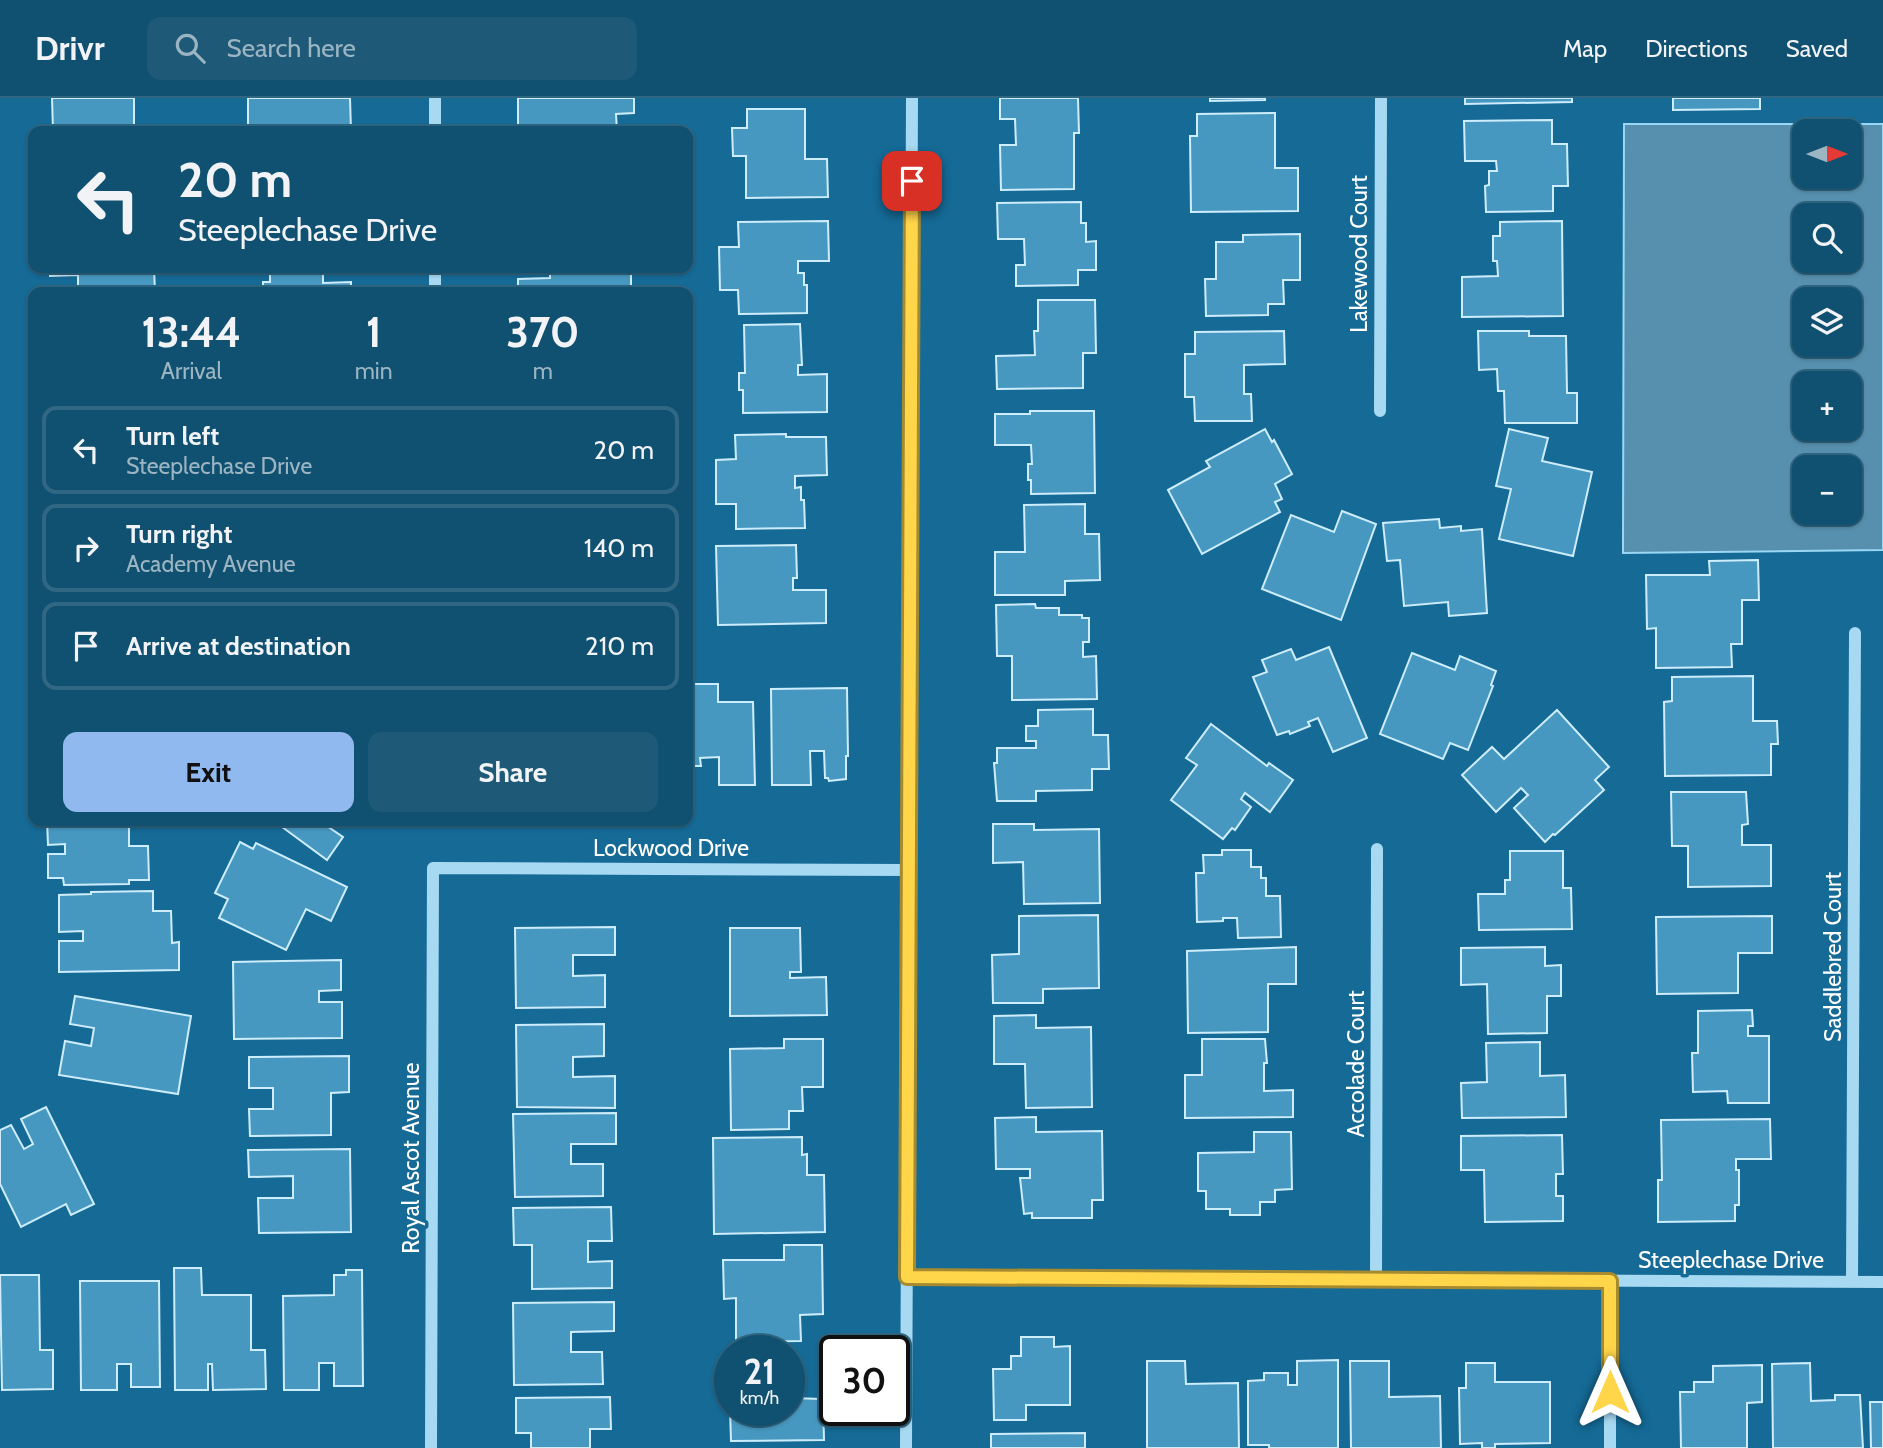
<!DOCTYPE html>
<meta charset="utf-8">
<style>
body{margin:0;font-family:Cabin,sans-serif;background:#1e5a78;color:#f1f3f6;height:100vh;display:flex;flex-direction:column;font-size:26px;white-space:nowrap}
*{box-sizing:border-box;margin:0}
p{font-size:23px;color:#9cb5c3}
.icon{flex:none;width:38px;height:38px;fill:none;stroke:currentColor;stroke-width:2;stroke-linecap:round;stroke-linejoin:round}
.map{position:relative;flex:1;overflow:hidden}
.sheet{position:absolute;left:28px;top:189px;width:665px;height:539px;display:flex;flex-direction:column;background:#105070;border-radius:14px;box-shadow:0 2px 5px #0004,0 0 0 2px #306783}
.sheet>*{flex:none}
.banner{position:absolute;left:28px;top:28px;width:665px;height:147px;border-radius:14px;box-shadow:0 2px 5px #0004,0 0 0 2px #306783;background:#105070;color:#f1f3f6;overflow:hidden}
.needle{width:46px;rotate:90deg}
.buttons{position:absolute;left:1792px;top:21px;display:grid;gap:14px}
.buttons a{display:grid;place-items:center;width:70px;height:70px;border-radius:14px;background:#105070;box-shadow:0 2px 5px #0004,0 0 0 2px #306783;font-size:35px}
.speed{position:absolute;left:714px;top:1237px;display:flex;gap:14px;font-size:35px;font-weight:700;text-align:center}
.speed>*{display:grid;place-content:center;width:91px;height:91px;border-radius:50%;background:#105070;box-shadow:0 2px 5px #0004,0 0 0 2px #306783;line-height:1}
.speed small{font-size:18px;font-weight:400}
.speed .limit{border:4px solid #111;border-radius:10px;background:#fff;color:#111}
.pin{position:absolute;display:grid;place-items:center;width:60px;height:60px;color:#fff;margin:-30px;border-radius:14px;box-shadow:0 4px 10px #0006}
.me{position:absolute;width:77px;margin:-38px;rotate:0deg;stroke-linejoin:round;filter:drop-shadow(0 0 5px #0008)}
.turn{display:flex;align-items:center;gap:24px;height:147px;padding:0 35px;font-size:32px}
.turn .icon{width:91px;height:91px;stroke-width:2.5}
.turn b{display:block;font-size:49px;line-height:60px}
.eta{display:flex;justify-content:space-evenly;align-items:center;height:119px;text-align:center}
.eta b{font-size:42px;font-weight:800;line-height:49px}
.button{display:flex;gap:14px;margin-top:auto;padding:14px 35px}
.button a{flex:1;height:80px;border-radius:14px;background:#90b9f0;color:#111;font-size:28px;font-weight:800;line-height:80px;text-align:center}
.button a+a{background:#1e5a78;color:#f1f3f6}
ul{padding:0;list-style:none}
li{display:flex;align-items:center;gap:21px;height:88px;margin:0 14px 10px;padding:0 21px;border:4px solid #306783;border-radius:14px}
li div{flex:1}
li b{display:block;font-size:26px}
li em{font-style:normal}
header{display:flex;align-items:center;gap:42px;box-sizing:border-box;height:98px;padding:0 35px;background:#105070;border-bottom:2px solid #306783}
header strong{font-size:33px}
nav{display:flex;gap:38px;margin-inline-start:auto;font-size:24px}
.search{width:490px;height:63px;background:#1e5a78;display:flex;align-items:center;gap:18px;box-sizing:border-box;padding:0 24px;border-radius:14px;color:#9cb5c3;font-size:26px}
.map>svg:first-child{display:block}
</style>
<header>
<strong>Drivr</strong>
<div class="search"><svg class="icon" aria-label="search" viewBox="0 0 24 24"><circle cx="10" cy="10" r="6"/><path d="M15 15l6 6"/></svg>Search here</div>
<nav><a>Map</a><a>Directions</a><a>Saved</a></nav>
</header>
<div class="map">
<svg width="1883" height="1350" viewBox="0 0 1883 1350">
<rect width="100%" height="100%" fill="#156a96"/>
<!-- water -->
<path fill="#5790ae" stroke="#99d7f4" stroke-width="2" fill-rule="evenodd" d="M1624 26H1883V452L1623 455ZM1804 33H1850V79H1804ZM1850 117V163H1804V117ZM1850 201V247H1804V201ZM1804 285H1850V331H1804ZM1804 369H1850V415H1804Z"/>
<!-- building -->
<g fill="#4798c1" stroke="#ceedfc" stroke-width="2">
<path d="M52 0H134V33H53Z"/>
<path d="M248 0H350L351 33H248Z"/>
<path d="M518 0H634V15L616 16 617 33H518Z"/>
<path d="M1000 0H1078L1079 35H1074V91L1001 92 1000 47H1016L1015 21H1000Z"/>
<path d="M1210 0H1265V2L1210 3Z"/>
<path d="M1465 0H1572V4L1465 6Z"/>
<path d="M1673 0H1760V11L1673 12Z"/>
<path d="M747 11H805V61H827L828 99 746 100V58H733L732 30H747Z"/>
<path d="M1275 15V70H1298V113L1191 114 1190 38H1197V16Z"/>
<path d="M1552 22V46H1567L1568 88H1553V113L1486 114 1485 88 1489 87V73H1497L1496 63H1465L1464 23Z"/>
<path d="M1081 104V125H1086V144L1096 143V172H1078V187L1016 188V167H1025L1024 141H998L997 105Z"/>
<path d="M828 123 829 163H798V175H804V187H807V215L739 216 738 192H720L719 149H739L738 124Z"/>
<path d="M1562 123 1563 218 1462 219V179L1498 178 1497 163H1493V138H1500V124Z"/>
<path d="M1300 136V182H1283L1284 206H1268V217L1206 218 1205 181H1216V144H1243V137Z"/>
<path d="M50 170H154L155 194H78V177L50 178Z"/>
<path d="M270 170H323V185L351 184V194H263V184H270Z"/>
<path d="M550 170H631V194H518V181L550 180Z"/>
<path d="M1038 202H1095L1096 255H1083V290L997 291 996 258 1035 257 1034 233H1038Z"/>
<path d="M800 226 802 267H798V277L827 276V314L743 315V292H739V275H745L744 227Z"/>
<path d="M1284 233 1285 266 1244 267V296H1251L1252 323H1195L1194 299H1185V256H1195V234Z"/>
<path d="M1478 233H1529V238H1566L1567 295H1577V325H1505L1504 293H1498L1497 271 1479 272Z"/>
<path d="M1030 313H1094L1095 395 1031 396V382H1028V366H1032L1031 347H995V316H1030Z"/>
<path d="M1265 331 1272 344 1274 342 1292 376 1275 386 1282 401 1275 404 1280 414 1202 456 1168 392 1210 369 1206 363Z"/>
<path d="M1509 331 1548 340 1542 363 1592 374 1573 458 1499 441 1511 391 1496 388Z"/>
<path d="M786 336V339H826L827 377 795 378V390L801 389V402H804L805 430 736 431V406H716V362L736 361 735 337Z"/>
<path d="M1085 406V436H1099L1100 482 1065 483V497H995V454H1025L1024 407Z"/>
<path d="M1342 413 1376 426 1341 522 1262 491 1291 417 1334 434Z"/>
<path d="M1439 421 1440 430 1461 428V433L1482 431 1487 515 1449 518 1448 504 1404 508 1400 462 1387 463 1383 425Z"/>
<path d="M796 447 797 480H793V492H826V525L718 527 716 448Z"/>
<path d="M1758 462 1759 502H1742V546H1731L1732 569 1656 570V530L1647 531 1646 477H1710L1709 463Z"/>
<path d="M1035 506 1036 510H1059V517H1082V520H1089V544H1083V559L1096 558 1097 601 1012 602V558H997L996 507Z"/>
<path d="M1329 549 1367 640 1333 654 1318 620 1308 624 1310 628 1290 636 1289 633 1277 637 1253 579 1267 574 1262 562 1291 551 1296 562Z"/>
<path d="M1412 555 1455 572 1460 558 1496 573 1491 587 1493 588 1468 652 1450 645 1443 661 1380 636Z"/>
<path d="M1753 578V623H1777L1778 646H1771V677L1665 678 1664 604 1672 603V579Z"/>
<path d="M691 586H718V604H753L755 687H719V659L700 660 701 668H688V603H691Z"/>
<path d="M847 590 848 658H846V681L829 683 828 680H825L824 653H810L811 687H772L771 591Z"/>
<path d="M1093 611V637H1108L1109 671H1092V692L1036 693V703H997L994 665H997V650H1036V643H1026V628H1038V612Z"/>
<path d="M1557 612 1609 669 1595 682 1604 692 1555 737 1553 736 1545 744 1514 710 1528 697 1521 690 1496 714 1462 677 1492 649 1504 661Z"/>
<path d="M1211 626 1267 668 1269 665 1293 682 1270 714 1245 695 1241 701 1251 709 1235 732 1232 730 1223 741 1171 702 1197 667 1186 660Z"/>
<path d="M1671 694H1746L1748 726 1742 727V747H1771V788L1688 789V748H1672Z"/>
<path d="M47 723H129V748H148L149 782H129V786L64 787 63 780H48V756H65V746L48 747Z"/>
<path d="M274 723H331L327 728 343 739 327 762Z"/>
<path d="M993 726H1034V732L1099 731 1100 805 1024 806 1023 764 993 765Z"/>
<path d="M240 744 253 751 256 745 347 789 331 823 306 811 286 852 219 820 228 801 215 795Z"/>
<path d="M1222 752H1251V769H1261V780H1266V798H1280L1281 839 1238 840 1237 820H1223V823L1197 824 1196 775H1204L1203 757H1222Z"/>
<path d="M1510 753H1563V790H1571L1572 831 1479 832 1478 796H1505V782H1510Z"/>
<path d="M153 793V813H171L172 845 179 844V872L59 874V843H83V833L59 834V797L91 796V794Z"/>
<path d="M1098 817 1099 890 1043 891V905H993L992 857 1019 856V818Z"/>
<path d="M1772 818V855H1738V895L1657 896 1656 819Z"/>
<path d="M615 829V857H573V878L605 877V909L516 910 515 830Z"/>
<path d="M730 830H800L801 874H790V880L826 879 827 917 730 918Z"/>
<path d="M1296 849V886H1268V934L1188 935 1187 853Z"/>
<path d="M1545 849V868L1561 867V898H1547V935L1488 936 1487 886 1461 887V850Z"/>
<path d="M341 862V892L319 893V904H342V940L234 941 233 864Z"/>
<path d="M75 898 191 918 178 996 59 977 65 943 91 948 94 930 70 926Z"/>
<path d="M1752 912 1753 928H1748V938H1769V1005H1728L1727 993 1693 994 1692 955H1698V913Z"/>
<path d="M1036 917V930L1091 929 1092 1009 1026 1010 1025 966H994V918Z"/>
<path d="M604 926V958L573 959V979L615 978V1010L517 1009 516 927Z"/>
<path d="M784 941H823V989H802L803 1013H789V1031L731 1032 730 951 784 950Z"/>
<path d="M1202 941H1265L1267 965H1264V993L1293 992V1019L1185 1020V977H1202Z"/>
<path d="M1540 944V978L1565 977 1566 1019 1462 1020 1461 985 1487 984 1486 945Z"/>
<path d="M349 958V994L331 995V1037L250 1038 249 1011H273V990H249V959Z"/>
<path d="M46 1009 94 1106 71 1117 66 1106 21 1129 0 1086V1032L11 1027 24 1051 33 1046 21 1021Z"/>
<path d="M616 1015V1046H571V1066H603V1098L515 1099 513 1016Z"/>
<path d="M1036 1019V1034L1102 1033 1103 1102H1092V1120H1032V1115L1024 1116 1020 1080H1030V1071H996L995 1020Z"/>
<path d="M1770 1021 1771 1061H1736V1072H1739V1107H1735V1123L1658 1124V1082H1662L1661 1022Z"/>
<path d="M1254 1034H1291L1292 1091 1275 1092V1104H1260V1117H1230V1111H1206V1093H1198V1055L1254 1054Z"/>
<path d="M1562 1037 1563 1076H1556V1098H1563V1123L1485 1124 1484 1072H1461V1038Z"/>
<path d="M802 1039V1057L807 1056V1077H824L825 1134 714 1136 713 1040Z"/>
<path d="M350 1051 351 1134 259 1135 258 1100H293V1078L249 1079 248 1052Z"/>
<path d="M611 1109 612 1143H588V1164L612 1163V1190L532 1191V1147H514L513 1110Z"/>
<path d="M784 1147H822L823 1216 800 1217 801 1243 736 1244V1200L724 1201 723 1162H784Z"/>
<path d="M174 1170H201L202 1197H251V1252H265L266 1291 213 1292 212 1266H208V1292H175Z"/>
<path d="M346 1172H362L363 1288H334V1265H319V1292H284L283 1198 334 1197V1177H346Z"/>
<path d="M0 1177H39L40 1252H53V1291L2 1292Z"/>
<path d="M80 1183H159L160 1289H131V1266H117V1292H81Z"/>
<path d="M614 1204V1233L571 1234V1254H602L603 1286 514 1287 513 1205Z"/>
<path d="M1021 1239H1054V1249L1070 1248V1307H1026V1322H994L993 1271H1011V1258H1021Z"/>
<path d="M1338 1262V1350H1269V1347H1248V1283L1264 1282V1275H1288V1287H1297V1263Z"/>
<path d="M1147 1263H1185L1186 1286 1238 1285 1239 1350H1147Z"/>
<path d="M1350 1263H1389V1299L1440 1298 1441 1350H1351Z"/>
<path d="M1466 1265H1495V1284H1550V1345L1495 1346V1350H1482V1345L1460 1346 1459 1290H1466Z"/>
<path d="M1810 1265 1811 1303 1835 1302V1297H1860L1863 1350H1773L1772 1266Z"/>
<path d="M1762 1267V1304L1747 1305V1350H1681L1680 1294H1694V1284H1713V1268Z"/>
<path d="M610 1299 611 1331H590V1350H531V1335H516V1300Z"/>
<path d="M789 1300 823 1301 824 1342 731 1343 730 1312H789Z"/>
<path d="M1870 1304H1883V1350H1871Z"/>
<path d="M1085 1335V1350H991V1336Z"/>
</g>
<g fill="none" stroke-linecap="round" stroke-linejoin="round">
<!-- minor -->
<g stroke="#a7d9f2" stroke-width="12">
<path d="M435 33V0"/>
<path d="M435 194V170"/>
<path d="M1380 313 1381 0"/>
<path d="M907 1179 1883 1184"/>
<path d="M1376 1181 1377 751"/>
<path d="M1852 1183 1855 535"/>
<path d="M431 1350 433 770 909 772"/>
<path d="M906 1350 912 0"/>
<path d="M1610 1350V1183"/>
</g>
</g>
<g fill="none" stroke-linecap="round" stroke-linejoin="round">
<!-- route casing -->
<g stroke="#a68a30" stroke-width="18">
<path id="route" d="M912 83 907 1179 1610 1183V1294"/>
</g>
<!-- route -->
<use href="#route" stroke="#ffd54a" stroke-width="12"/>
</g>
<g text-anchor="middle" stroke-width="7" stroke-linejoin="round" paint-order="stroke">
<!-- street labels -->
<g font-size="23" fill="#fff" stroke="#156a96">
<text transform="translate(1359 156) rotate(-90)" y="8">Lakewood Court</text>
<text x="671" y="758">Lockwood Drive</text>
<text transform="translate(1833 859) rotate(-90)" y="8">Saddlebred Court</text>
<text transform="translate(1356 966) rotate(-90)" y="8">Accolade Court</text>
<text transform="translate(411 1060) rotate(-90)" y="8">Royal Ascot Avenue</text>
<text x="1731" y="1170">Steeplechase Drive</text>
</g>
</g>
</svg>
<div class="buttons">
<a><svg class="needle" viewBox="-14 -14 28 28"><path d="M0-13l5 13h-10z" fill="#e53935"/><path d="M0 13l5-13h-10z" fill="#9cb5c3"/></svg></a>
<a><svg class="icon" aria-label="search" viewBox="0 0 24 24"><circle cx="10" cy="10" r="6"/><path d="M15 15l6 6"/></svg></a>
<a><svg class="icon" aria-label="layers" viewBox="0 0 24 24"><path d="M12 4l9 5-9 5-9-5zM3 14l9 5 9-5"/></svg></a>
<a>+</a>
<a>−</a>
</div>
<div class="speed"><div>21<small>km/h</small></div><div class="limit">30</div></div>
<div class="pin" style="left:912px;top:83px;background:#d93025"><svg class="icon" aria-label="arrive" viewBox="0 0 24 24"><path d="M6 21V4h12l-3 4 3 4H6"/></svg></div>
<svg class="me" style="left:1610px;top:1294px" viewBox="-20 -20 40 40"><path d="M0-17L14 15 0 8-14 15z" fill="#ffd54a" stroke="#fff" stroke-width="4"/></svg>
<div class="banner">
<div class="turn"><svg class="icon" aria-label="left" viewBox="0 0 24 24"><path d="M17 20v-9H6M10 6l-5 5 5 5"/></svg><div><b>20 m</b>Steeplechase Drive</div></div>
</div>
<section class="sheet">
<div class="eta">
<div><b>13:44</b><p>Arrival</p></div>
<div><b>1</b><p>min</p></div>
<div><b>370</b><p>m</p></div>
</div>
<ul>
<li><svg class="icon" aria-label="left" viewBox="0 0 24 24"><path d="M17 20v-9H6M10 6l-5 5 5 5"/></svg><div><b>Turn left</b><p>Steeplechase Drive</p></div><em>20 m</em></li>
<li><svg class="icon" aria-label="right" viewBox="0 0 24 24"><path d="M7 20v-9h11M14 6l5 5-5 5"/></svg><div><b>Turn right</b><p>Academy Avenue</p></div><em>140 m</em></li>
<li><svg class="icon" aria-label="arrive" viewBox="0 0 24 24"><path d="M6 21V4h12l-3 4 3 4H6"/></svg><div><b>Arrive at destination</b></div><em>210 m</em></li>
</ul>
<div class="button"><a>Exit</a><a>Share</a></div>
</section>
</div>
